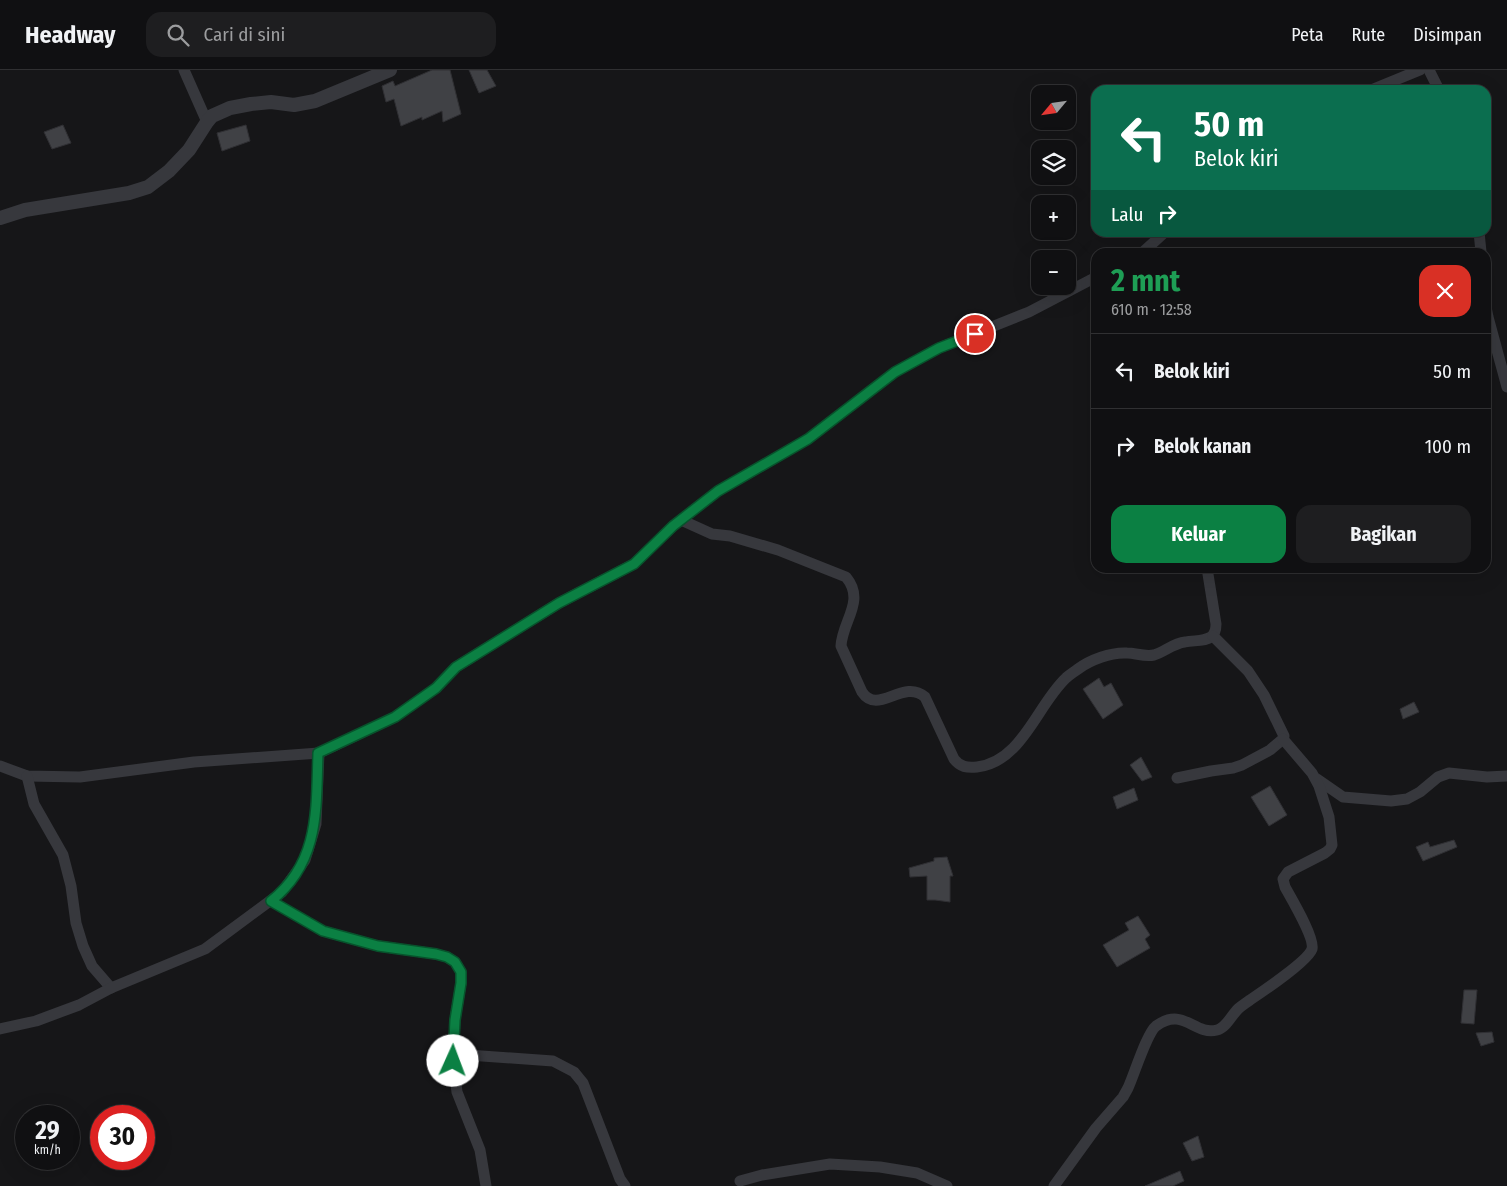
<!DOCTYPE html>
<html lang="id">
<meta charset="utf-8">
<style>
body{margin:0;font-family:"Fira Sans Condensed",sans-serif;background:#1e1e20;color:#f1f3f6;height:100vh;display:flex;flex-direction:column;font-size:19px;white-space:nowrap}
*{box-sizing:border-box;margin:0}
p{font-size:16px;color:#9c9d9f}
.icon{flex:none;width:28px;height:28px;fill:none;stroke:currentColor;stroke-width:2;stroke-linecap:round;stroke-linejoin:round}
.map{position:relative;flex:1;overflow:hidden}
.side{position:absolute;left:1091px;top:178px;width:400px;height:325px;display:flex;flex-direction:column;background:#101012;border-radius:15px;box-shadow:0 5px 20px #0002,0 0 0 1px #303032}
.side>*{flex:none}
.banner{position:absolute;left:1091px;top:15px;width:400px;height:152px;border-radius:15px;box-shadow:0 5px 20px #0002,0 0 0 1px #303032;background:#0b6e4f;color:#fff;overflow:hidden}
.needle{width:32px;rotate:241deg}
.buttons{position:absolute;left:1031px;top:15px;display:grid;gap:10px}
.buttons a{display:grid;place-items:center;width:45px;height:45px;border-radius:10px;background:#101012;box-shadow:0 5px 20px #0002,0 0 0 1px #303032;font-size:25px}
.speed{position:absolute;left:15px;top:1035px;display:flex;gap:10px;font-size:25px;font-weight:700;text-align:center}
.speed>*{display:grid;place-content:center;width:65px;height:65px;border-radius:50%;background:#101012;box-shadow:0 5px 20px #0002,0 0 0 1px #303032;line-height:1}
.speed small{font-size:12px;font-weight:400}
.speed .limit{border:8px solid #d22;background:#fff;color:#111}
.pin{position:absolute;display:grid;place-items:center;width:42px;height:42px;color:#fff;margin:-21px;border:2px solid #fff;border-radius:50%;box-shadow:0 1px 5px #0007}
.me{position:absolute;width:55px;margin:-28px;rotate:2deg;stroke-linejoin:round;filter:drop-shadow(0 0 4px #0008)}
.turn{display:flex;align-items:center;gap:18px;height:105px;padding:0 20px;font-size:22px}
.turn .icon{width:65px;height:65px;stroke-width:2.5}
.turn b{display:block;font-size:35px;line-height:42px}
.then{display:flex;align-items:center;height:48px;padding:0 20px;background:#0003;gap:10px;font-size:19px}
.round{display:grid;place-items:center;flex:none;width:52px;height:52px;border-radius:15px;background:#1e1e20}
.headline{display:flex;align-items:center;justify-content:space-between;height:85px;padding:0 20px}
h1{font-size:30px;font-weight:700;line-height:38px;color:#1e9e55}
.action{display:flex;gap:10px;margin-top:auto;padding:10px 20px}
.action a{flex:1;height:58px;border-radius:15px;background:#0b8043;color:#fff;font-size:20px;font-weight:700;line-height:58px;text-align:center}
.action a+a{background:#1e1e20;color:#f1f3f6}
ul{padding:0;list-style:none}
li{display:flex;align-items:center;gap:15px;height:75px;padding:0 20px;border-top:1px solid #303032}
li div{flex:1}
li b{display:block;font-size:19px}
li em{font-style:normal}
header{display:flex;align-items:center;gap:30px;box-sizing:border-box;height:70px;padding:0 25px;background:#101012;border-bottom:1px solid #303032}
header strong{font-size:24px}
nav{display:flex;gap:28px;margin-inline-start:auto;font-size:18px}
.search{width:350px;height:45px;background:#1e1e20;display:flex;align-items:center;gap:12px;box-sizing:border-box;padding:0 18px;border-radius:15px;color:#9c9d9f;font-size:19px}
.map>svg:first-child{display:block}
</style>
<header>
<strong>Headway</strong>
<div class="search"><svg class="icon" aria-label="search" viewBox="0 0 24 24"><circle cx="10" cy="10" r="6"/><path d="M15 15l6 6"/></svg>Cari di sini</div>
<nav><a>Peta</a><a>Rute</a><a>Disimpan</a></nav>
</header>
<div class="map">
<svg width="1507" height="1116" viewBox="0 0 1507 1116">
<rect width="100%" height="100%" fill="#161618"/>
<!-- building -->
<g fill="#404145" stroke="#303034">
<path d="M432 0H450L461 44 443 52 442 41 422 50V47L401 56 394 29 386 32 382 16 393 11 395 16Z"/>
<path d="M469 0H487L496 16 479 23Z"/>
<path d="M63 55 71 73 52 79 44 62Z"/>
<path d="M246 55 250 71 222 81 217 63Z"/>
<path d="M1099 608 1104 617 1111 613 1123 635 1103 649 1083 619Z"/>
<path d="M1414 632 1419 642 1403 649 1400 639Z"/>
<path d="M1141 687 1152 707 1142 711 1130 695Z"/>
<path d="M1270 716 1287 745 1269 756 1251 727Z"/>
<path d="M1134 718 1138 730 1117 739 1113 727Z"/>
<path d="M1454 770 1457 777 1423 791 1416 777 1428 772 1430 777Z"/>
<path d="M947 787 953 806H950V832L935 830H927V806L910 807 909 798 934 791V788Z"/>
<path d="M1138 846 1150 865 1145 869 1150 878 1117 897 1103 875 1129 860 1125 853Z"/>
<path d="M1464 920H1477L1474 954 1461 953Z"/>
<path d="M1492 962 1494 972 1481 976 1476 963Z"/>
<path d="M1198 1066 1204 1087 1192 1091 1183 1073Z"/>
<path d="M1180 1101 1184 1111 1173 1116H1145Z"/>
</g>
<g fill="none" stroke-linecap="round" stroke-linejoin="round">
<!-- minor -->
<g stroke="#37383d" stroke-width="11">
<path d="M184 0 207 52"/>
<path d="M1429 0 1439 20"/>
<path d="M1371 20 1420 0"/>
<path d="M1479 162 1481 182"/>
<path d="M1143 182 1165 162"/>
<path d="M1486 237 1488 247 1507 317"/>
<path d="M681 450 712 464 730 466 778 480 846 507C866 531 842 551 841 576L862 622C878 646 903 608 925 627L954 689C960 697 967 698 977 697 1022 692 1037 635 1066 608 1069 605 1074 602 1078 599 1090 590 1111 582 1127 583 1136 583 1144 587 1154 585 1164 582 1174 573 1185 572 1194 570 1203 572 1211 567 1215 564 1216 559 1216 554L1207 498"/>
<path d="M0 696 27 706 80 707 194 692 319 683 395 647 436 618 456 597 559 533 634 494 673 456 718 421 808 369 895 302 939 278 1029 242 1096 207"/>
<path d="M27 706 34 734 63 785 71 816 76 853 83 876 92 896 111 918"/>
<path d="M1177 708 1211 701 1233 698 1242 695 1270 680 1283 669 1284 666 1264 625 1248 601 1213 566"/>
<path d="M1317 709 1343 727 1391 731 1407 729 1420 722 1438 707 1449 703 1487 707 1507 706"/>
<path d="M271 831 323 861 378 876 436 884 447 887 455 892 461 902V913L455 950 453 991 457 1022 480 1080 486 1116"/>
<path d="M0 959 36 951 79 935 111 918 205 879 282 822 305 790 316 754 319 683"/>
<path d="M454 984 553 991 574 1002 583 1013 620 1109 625 1116"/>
<path d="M740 1111 762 1105 830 1094 880 1097 917 1103 947 1116"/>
<path d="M1054 1116 1096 1058 1123 1027 1128 1018C1134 1005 1147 963 1156 956 1184 936 1194 966 1217 960 1226 958 1231 946 1238 939 1241 936 1246 933 1250 930 1262 922 1308 891 1312 879 1315 868 1291 828 1285 817L1283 809 1288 802 1325 783 1330 779 1332 775 1329 747 1319 716 1312 703 1283 669"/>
</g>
<!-- tertiary -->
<path stroke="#37383d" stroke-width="14" d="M0 148 25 140 129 123 148 117 169 101 189 80 207 52 212 46 230 38 251 34 271 32 294 35 315 31 390 0"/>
</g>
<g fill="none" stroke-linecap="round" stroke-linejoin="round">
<!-- route casing -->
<g stroke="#07532c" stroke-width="12">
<path id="route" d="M453 991 455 950 461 913V902L455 892 447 887 436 884 378 876 323 861 271 831C320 792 316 739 318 683L395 647 436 618 456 597 559 533 634 494 673 456 718 421 808 369 895 302 939 278 975 264"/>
</g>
<!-- route -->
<use href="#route" stroke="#0b8043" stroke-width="9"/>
</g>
</svg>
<div class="buttons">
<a><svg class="needle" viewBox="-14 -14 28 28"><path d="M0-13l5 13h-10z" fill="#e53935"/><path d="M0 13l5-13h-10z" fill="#9c9d9f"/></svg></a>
<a><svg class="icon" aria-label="layers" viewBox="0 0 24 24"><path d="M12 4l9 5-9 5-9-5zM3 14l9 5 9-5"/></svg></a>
<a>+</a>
<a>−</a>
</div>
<div class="speed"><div>29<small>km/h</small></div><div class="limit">30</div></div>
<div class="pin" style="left:975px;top:264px;background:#d93025"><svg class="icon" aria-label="arrive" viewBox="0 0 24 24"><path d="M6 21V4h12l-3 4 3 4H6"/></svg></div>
<svg class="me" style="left:453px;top:991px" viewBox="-20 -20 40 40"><circle r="19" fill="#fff"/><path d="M0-13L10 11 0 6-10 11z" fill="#0b8043"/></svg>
<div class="banner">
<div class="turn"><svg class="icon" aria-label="left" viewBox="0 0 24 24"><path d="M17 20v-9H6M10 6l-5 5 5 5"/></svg><div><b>50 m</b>Belok kiri</div></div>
<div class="then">Lalu<svg class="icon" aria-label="right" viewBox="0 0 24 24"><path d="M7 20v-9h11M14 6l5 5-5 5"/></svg></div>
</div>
<section class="side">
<div class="headline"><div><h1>2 mnt</h1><p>610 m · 12:58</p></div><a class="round" style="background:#d93025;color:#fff"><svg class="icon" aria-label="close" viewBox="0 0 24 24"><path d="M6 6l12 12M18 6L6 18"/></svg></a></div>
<ul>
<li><svg class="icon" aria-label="left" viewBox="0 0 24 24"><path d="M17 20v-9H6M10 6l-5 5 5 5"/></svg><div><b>Belok kiri</b></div><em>50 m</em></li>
<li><svg class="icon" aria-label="right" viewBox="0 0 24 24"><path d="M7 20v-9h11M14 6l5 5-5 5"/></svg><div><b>Belok kanan</b></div><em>100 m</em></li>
</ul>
<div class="action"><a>Keluar</a><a>Bagikan</a></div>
</section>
</div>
